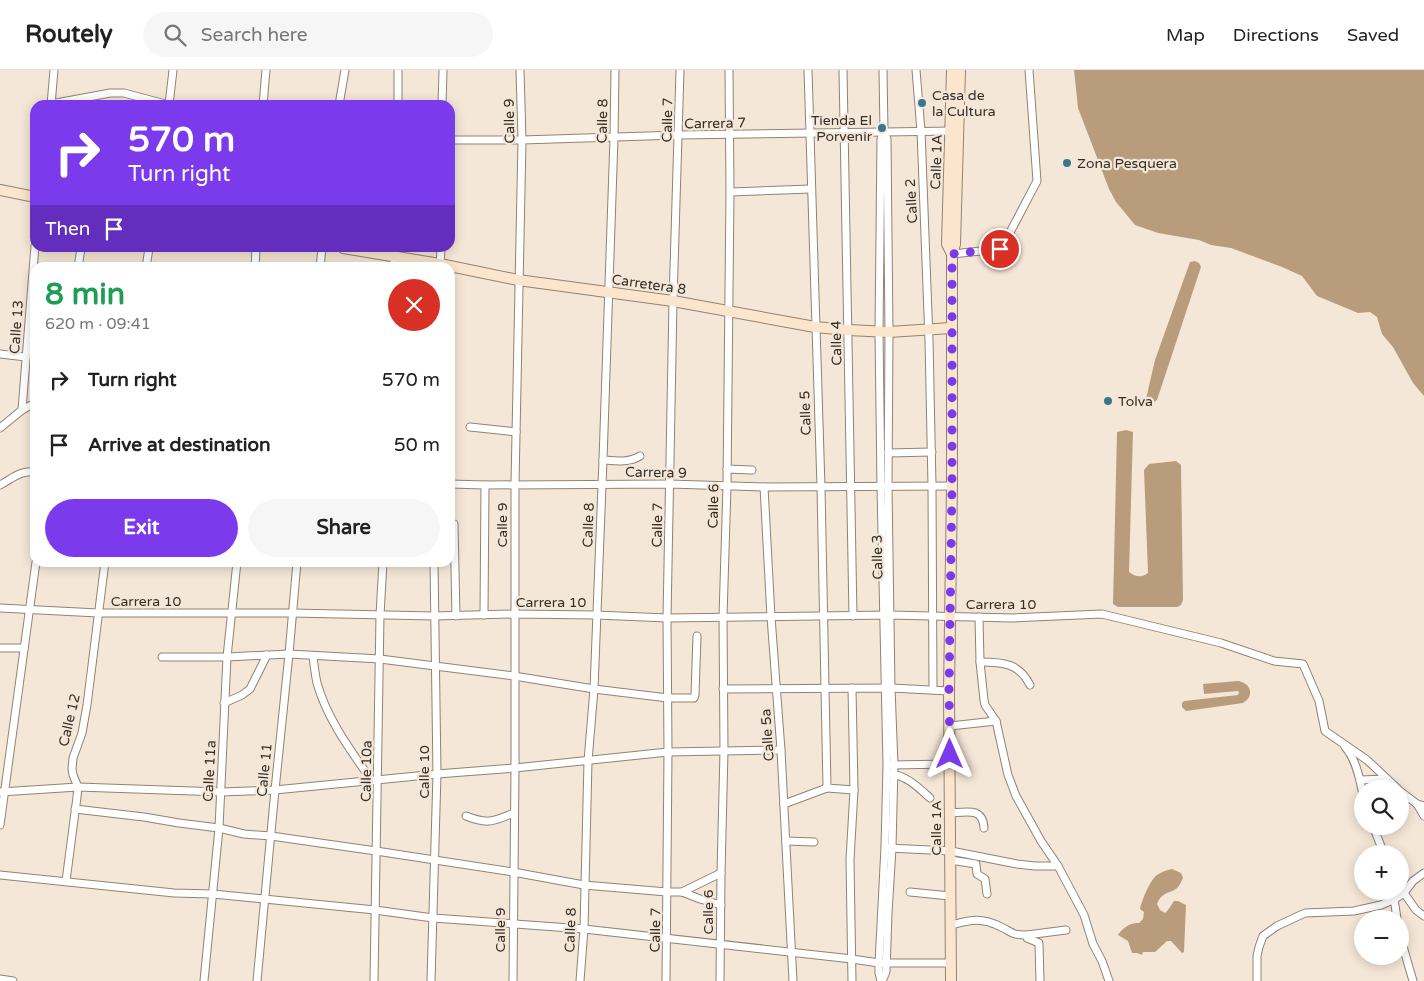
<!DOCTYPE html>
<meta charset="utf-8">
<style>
body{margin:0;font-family:"Varela Round",sans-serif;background:#f6f6f6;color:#222;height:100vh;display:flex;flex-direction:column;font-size:19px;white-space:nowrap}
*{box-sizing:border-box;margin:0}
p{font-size:16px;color:#767676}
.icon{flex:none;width:28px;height:28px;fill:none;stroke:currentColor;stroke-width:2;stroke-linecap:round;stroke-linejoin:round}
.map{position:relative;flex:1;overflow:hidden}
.sheet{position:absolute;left:30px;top:192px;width:425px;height:305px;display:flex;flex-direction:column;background:#fff;border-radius:15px;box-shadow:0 2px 12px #0003}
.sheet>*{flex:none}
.guide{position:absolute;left:30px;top:30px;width:425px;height:152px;border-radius:15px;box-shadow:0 2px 12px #0003;background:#7c3aed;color:#fff;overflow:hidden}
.buttons{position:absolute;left:1354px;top:710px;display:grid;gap:10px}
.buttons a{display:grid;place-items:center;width:55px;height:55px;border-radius:50%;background:#fff;box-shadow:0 2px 12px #0003;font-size:25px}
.pin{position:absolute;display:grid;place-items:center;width:42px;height:42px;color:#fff;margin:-21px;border:2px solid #fff;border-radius:50%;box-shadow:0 1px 5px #0007}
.me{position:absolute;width:55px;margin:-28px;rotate:0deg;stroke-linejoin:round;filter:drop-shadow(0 0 4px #0008)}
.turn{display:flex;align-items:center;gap:18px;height:105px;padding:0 15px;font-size:22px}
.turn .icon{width:65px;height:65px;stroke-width:2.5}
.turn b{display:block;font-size:35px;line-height:42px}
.then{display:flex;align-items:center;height:48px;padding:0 15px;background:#0003;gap:10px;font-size:19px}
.round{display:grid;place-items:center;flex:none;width:52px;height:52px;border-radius:26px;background:#f6f6f6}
.head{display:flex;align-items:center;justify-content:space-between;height:85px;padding:0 15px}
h1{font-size:30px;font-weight:800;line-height:38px;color:#1e9e55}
.action{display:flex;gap:10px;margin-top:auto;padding:10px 15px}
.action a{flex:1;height:58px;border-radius:30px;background:#7c3aed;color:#fff;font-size:20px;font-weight:800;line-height:58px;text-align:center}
.action a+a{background:#f6f6f6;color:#222}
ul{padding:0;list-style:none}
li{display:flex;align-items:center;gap:15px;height:65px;padding:0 15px}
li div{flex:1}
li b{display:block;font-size:19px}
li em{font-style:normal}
header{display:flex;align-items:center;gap:30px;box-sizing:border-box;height:70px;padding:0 25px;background:#fff;border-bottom:1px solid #e0e0e0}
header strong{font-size:24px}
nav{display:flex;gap:28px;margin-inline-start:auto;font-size:18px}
.search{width:350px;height:45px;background:#f6f6f6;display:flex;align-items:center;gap:12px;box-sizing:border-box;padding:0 18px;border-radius:28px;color:#767676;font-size:19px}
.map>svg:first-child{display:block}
</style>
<header>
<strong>Routely</strong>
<div class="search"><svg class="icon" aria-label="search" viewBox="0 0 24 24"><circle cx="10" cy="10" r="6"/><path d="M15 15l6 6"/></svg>Search here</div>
<nav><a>Map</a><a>Directions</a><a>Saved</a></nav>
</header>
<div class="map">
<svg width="1424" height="911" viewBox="0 0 1424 911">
<rect width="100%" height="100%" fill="#f5e7d7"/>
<!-- water -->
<g fill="#b99c7c">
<path d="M1074 0H1424V326L1413 313 1393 277 1382 264 1377 247 1370 242 1358 243 1317 226 1302 206 1282 197 1231 178 1211 175 1199 170 1158 163 1135 155 1116 132 1109 119 1096 85 1078 38Z"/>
<path d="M1195 191 1199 193 1201 197 1157 330 1154 332H1148L1146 329 1155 290 1190 192Z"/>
<path d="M1126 360 1133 362 1129 502C1136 507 1141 508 1148 503L1144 400 1149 394 1176 391 1181 395 1183 530 1181 535 1177 537H1118L1113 534 1117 362Z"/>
<path d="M1238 611C1251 613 1255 626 1243 633L1186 641 1182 637V633L1184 631 1238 625 1239 622 1238 621 1204 624 1203 614Z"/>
<path d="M1172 799 1181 803 1183 808C1181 812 1179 817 1176 819 1167 824 1161 823 1157 834L1160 840 1165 843 1168 840 1174 831H1178L1186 835 1184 882 1182 883 1171 871H1167L1155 882H1143L1142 885 1137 883H1132L1128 871 1118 865C1122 858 1131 852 1139 853L1143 849 1144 842 1140 839C1142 830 1150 810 1157 805 1161 802 1167 800 1172 799Z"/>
</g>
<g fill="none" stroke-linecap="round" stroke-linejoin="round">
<!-- street casing -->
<g stroke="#908375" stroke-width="9">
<g id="street">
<path d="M808 0 821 417 827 718 854 720"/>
<path d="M843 0 853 546"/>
<path d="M916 0 921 61 929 270 932 416 933 620"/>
<path d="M51 34 110 23H124L169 35"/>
<path d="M51 35 54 0"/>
<path d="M169 35 173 0"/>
<path d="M263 35 266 0"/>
<path d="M339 35 345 0"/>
<path d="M398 35V0"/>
<path d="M442 35 443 0"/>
<path d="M450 70H522L679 65 954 61"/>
<path d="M730 122 811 119"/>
<path d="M952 184 1000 179 1006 170 1037 111 1029 0"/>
<path d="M440 197 441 178"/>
<path d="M78 198 81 178"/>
<path d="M146 198 149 178"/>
<path d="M255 198 256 178"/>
<path d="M320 198 322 178"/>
<path d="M394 198 395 178"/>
<path d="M0 284 26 287"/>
<path d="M22 340 35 176"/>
<path d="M470 357 516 362"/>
<path d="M0 358 22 340 35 333"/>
<path d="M888 383 932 382"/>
<path d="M603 390C616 391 628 393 640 386"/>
<path d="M727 399 752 400"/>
<path d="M450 414 485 415 670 414 764 417 952 416"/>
<path d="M0 415C12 409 20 400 35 402"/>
<path d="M764 417 771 547 781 680 793 911"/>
<path d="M454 454 456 546"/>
<path d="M0 538 98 543H292L434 546 514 544 596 545 667 548 890 545 1012 548 1102 544 1221 573 1274 591 1303 594 1319 631 1325 661 1367 690 1398 719"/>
<path d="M484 545 485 415"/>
<path d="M979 547 980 592 984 630 985 635 996 651 1008 705 1016 726 1041 771 1058 796 1084 845 1093 874 1102 891 1109 911"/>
<path d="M0 578H24"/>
<path d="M313 586C314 595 315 604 317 613 327 649 351 681 372 711"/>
<path d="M162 587H227L289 584 380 589 514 606 594 619 668 628H694L695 625 697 566"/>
<path d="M980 592C1003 592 1019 593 1030 615"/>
<path d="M723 619 891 618 949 621"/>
<path d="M224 633 242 625 250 619 267 585"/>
<path d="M950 656 996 651"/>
<path d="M1345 677C1355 688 1359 705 1362 720"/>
<path d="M890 695 950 694"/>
<path d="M890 704C906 705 918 717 930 728"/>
<path d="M1360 710 1387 709"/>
<path d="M1400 721 1417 734 1424 736"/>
<path d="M0 722 78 717 221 722 275 720 437 704 515 698 668 682 781 680"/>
<path d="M784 734 827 718"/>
<path d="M1417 734 1424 746"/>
<path d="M75 739 144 747 179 753 219 758 244 764 271 766 376 781 513 802 584 815 667 822H682L721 803"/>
<path d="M950 743C967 742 983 737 984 758"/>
<path d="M466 746C489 755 493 751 514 743"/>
<path d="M0 755 36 492"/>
<path d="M1373 756 1384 784"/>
<path d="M786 771 814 772"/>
<path d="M888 778 951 781 1017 794 1035 796H1058"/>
<path d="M950 790 976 794 977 804 985 809 987 824"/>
<path d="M0 805 174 823 213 824 375 840 433 848 584 859 852 889 879 893H951"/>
<path d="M66 811 77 727 78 717 73 705 72 699 73 688 82 663 87 635 105 492"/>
<path d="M1393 821 1397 849"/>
<path d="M682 822 700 829 721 835"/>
<path d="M910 822 950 826"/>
<path d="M1404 823 1416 840 1424 846"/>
<path d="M951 855C971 850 981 847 1001 857 1014 863 1011 865 1027 865V868L1039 873 1040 911"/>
<path d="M1027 865 1066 860"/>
<path d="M1400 866 1413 911"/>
<path d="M0 909 13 911"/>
<path d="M204 911 219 758 227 587 237 492"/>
<path d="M257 911 275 720 289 584 297 492"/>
<path d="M374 911 380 545 383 492"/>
<path d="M431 911 437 704 434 492"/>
<path d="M513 911 515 698V414L522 70 520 0"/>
<path d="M580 911 584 859 588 691 594 619 603 390 614 68 615 0"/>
<path d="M666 911 668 682 667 548 673 231 680 0"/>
<path d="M720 911 721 803 724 681 723 547 727 416 730 122 729 0"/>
<path d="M852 911 850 790 854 720 852 618"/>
<path d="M881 911 879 903V893L885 777 887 695 881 417 879 262 881 69 884 62 883 0"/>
<path d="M882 911 886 902 888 843 892 778 894 695 891 618 888 417 889 262 887 69 884 62"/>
<path d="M1257 911V886L1259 877 1263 866 1277 856 1305 843 1354 841 1381 835 1395 829 1404 823 1413 811 1424 803"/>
</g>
</g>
<!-- secondary casing -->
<g stroke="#908375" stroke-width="12">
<g id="secondary">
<path d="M0 120 35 127"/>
<path d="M343 178 440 194 518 210 673 231 815 257 848 260 889 262 951 258"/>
<path d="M952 184 947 174 952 0"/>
<path d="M951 911 949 621 952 416V184L955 174 960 0"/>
</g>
</g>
<!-- street -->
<use href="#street" stroke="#fff" stroke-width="7"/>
<!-- secondary -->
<use href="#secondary" stroke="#fbe6cd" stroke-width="10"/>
</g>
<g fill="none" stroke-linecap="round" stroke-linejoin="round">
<!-- route -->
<path stroke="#7c3aed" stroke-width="9" stroke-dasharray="0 16.2" d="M950 684 949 621 952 416V184L1000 179"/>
</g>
<!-- markers -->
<g fill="#3a768d" stroke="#f5e7d7" stroke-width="2">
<circle cx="922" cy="33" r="5"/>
<circle cx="882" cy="58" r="5"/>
<circle cx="1067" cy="93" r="5"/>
<circle cx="1108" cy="331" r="5"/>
</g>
<g text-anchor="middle" stroke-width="4.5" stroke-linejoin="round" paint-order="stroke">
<!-- poi labels -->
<g font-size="14" fill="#342f29" stroke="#f5e7d7" text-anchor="start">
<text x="932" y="30">Casa de<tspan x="932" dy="16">la Cultura</tspan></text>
<text x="872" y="55" text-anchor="end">Tienda El<tspan x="872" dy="16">Porvenir</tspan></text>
<text x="1077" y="98">Zona Pesquera</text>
<text x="1118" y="336">Tolva</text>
</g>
<!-- street labels -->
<g font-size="14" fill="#342f29" stroke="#f5e7d7">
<text transform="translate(667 50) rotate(-89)" y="5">Calle 7</text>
<text transform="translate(509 51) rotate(-91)" y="5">Calle 9</text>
<text transform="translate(602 51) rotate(-89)" y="5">Calle 8</text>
<text transform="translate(715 53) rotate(-1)" y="5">Carrera 7</text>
<text transform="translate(936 92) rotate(-88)" y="5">Calle 1A</text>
<text transform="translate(911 131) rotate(-93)" y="5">Calle 2</text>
<text transform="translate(649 214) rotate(8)" y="5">Carretera 8</text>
<text transform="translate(16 257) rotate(-86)" y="5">Calle 13</text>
<text transform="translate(836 273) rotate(-91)" y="5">Calle 4</text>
<text transform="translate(805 343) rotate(-92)" y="5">Calle 5</text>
<text transform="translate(656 402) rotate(1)" y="5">Carrera 9</text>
<text transform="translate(713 436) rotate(-89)" y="5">Calle 6</text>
<text transform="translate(502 455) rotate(-90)" y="5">Calle 9</text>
<text transform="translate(588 455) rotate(-88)" y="5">Calle 8</text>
<text transform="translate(657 455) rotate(-89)" y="5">Calle 7</text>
<text transform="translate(877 487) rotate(-91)" y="5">Calle 3</text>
<text x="146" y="536">Carrera 10</text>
<text x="551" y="537">Carrera 10</text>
<text x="1001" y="539">Carrera 10</text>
<text transform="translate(69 650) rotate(-77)" y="5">Calle 12</text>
<text transform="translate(767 665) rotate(-94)" y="5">Calle 5a</text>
<text transform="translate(264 700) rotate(-84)" y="5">Calle 11</text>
<text transform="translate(209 701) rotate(-87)" y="5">Calle 11a</text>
<text transform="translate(366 701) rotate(-89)" y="5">Calle 10a</text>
<text transform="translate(424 702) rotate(-90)" y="5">Calle 10</text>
<text transform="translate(936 758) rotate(-90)" y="5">Calle 1A</text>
<text transform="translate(708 842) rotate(-90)" y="5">Calle 6</text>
<text transform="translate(500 860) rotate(-90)" y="5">Calle 9</text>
<text transform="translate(570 860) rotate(-88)" y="5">Calle 8</text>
<text transform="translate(655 860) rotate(-89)" y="5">Calle 7</text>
</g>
</g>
</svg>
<div class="buttons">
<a><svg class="icon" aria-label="search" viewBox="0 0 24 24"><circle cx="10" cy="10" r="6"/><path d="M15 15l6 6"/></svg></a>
<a>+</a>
<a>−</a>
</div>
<div class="pin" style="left:1000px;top:179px;background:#d93025"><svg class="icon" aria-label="arrive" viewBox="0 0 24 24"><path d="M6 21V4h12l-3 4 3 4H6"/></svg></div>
<svg class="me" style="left:950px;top:684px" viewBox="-20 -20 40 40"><path d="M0-17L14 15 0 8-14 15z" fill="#7c3aed" stroke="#fff" stroke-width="4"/></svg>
<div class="guide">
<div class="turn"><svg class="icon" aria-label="right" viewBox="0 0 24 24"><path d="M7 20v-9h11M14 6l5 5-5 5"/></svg><div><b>570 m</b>Turn right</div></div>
<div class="then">Then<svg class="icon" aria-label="arrive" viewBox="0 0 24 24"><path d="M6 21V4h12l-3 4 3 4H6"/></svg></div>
</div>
<section class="sheet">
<div class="head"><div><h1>8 min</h1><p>620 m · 09:41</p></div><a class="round" style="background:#d93025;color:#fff"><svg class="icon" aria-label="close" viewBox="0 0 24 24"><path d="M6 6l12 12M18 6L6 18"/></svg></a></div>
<ul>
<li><svg class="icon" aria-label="right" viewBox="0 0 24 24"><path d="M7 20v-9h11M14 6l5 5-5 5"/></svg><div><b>Turn right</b></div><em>570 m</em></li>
<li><svg class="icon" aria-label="arrive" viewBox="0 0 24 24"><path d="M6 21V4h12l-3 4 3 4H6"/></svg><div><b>Arrive at destination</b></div><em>50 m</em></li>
</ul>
<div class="action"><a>Exit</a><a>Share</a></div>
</section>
</div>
